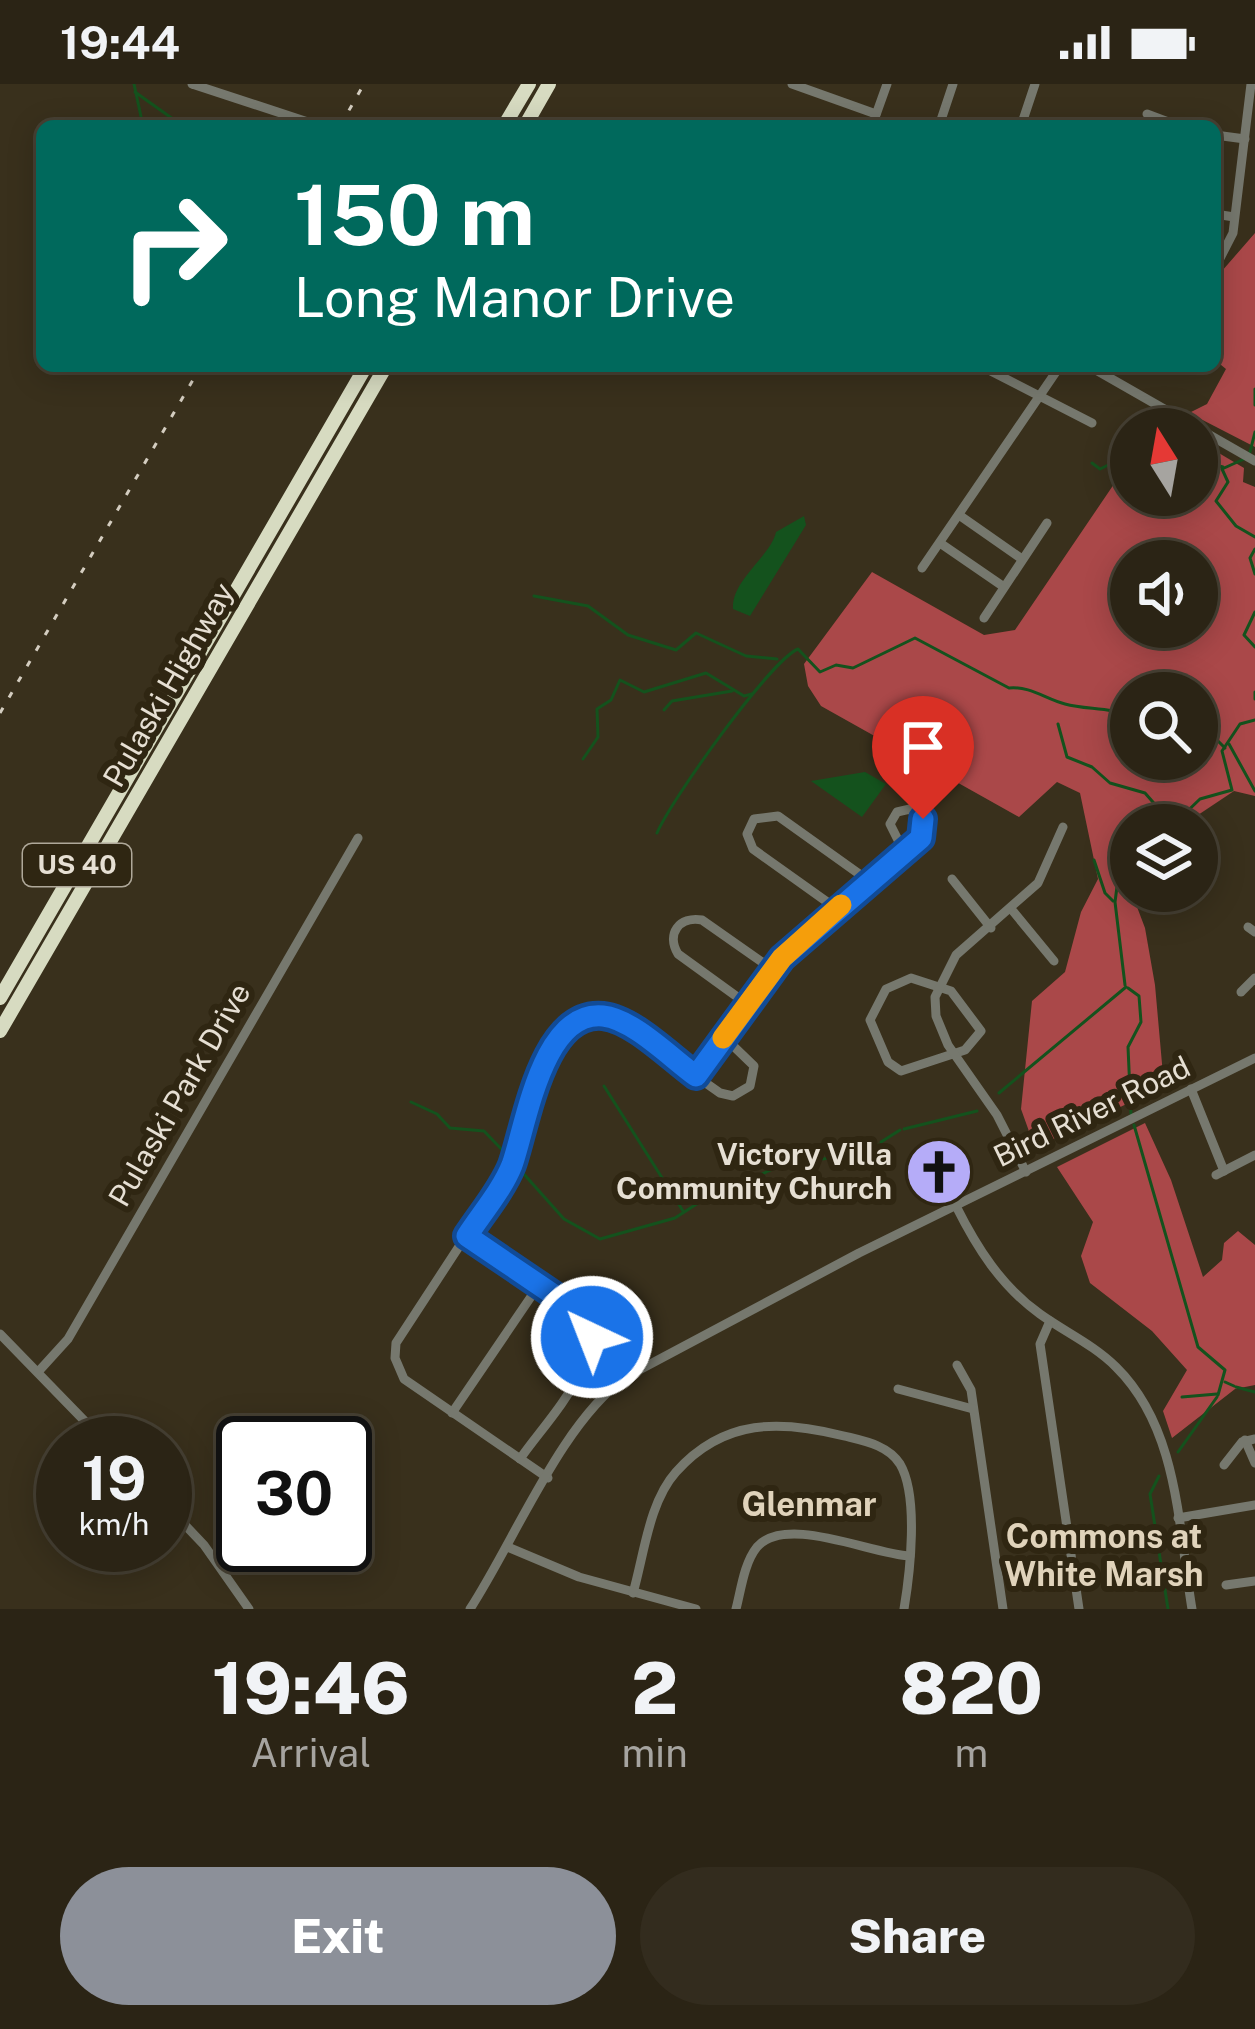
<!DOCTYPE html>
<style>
body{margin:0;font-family:"Public Sans",sans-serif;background:#332c1e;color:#f1f3f6;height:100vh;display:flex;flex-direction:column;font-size:45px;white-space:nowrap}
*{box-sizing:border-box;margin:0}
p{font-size:39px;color:#a6a4a0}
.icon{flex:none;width:66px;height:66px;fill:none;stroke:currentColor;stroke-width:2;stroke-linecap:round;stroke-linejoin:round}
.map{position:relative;height:1525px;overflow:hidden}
.side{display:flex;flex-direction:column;background:#2b2415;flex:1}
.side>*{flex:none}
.banner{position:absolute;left:36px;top:36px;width:1185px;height:252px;border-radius:18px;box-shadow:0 6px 30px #0003,0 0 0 3px #474134;background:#00695c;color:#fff;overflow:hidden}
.needle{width:78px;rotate:349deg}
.tools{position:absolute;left:1110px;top:324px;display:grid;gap:24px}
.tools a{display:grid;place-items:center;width:108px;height:108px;border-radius:50%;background:#2b2415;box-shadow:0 6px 30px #0003,0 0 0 3px #474134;font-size:60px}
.speed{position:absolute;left:36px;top:1332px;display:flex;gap:24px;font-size:60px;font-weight:700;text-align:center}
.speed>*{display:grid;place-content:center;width:156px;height:156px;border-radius:50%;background:#2b2415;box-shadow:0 6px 30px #0003,0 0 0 3px #474134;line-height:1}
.speed small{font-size:30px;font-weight:400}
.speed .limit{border:6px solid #111;border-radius:18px;background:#fff;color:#111}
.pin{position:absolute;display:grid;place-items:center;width:102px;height:102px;color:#fff;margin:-123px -51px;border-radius:50% 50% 50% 0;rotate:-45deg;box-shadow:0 0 12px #0007}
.pin .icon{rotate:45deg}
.me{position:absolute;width:132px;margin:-66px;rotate:317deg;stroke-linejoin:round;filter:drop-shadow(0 0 9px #0008)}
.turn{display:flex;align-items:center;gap:42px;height:252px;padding:0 60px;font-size:54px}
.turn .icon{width:156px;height:156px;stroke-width:2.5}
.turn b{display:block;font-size:84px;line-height:102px}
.eta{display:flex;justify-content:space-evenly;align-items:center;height:204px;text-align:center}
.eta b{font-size:72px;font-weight:800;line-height:84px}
.cta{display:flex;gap:24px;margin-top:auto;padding:24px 60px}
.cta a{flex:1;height:138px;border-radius:72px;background:#8c9099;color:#fff;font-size:48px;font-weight:800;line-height:138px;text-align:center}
.cta a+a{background:#332c1e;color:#f1f3f6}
.status{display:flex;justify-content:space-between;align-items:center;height:84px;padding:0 60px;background:#2b2415;direction:ltr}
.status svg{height:33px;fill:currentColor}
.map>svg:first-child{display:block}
</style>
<div class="status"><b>19:44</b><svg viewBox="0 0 49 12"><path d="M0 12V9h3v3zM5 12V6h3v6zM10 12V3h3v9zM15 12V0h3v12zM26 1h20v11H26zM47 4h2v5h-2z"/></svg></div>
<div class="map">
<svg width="1255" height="1525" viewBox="0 0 1255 1525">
<rect width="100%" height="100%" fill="#39301c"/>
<!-- forest -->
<g fill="#aa4849" fill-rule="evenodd">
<path d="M1255 149V363L1189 329 1207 320 1226 285 1215 276V195Z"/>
<path d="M1197 356 1244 384 1243 398 1255 403V712L1234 707 1183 741H1131V807L1145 844 1155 901 1164 1002 1035 1064 1021 1025 1032 917 1065 888 1081 828 1098 795 1080 709 1057 698 1019 733 821 622 808 602 804 580 872 488 984 551 1015 546 1131 375V411H1197ZM1131 477H1197V543H1131ZM1131 609H1197V675H1131Z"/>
<path d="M1145 1039 1171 1096 1203 1193 1222 1176 1224 1159 1238 1147 1255 1161V1301L1235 1305 1172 1354 1163 1327 1187 1286 1152 1247 1090 1199 1081 1172 1093 1138 1057 1083Z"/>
</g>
<!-- water -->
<g fill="#14521d">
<path d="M804 432 806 441 750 532 733 525C731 496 771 472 776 448Z"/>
<path d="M865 688 886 700 862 733 811 697Z"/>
</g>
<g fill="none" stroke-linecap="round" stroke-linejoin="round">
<!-- stream -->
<g stroke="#14521d" stroke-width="3">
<path d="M134 0 143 42"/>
<path d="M135 8 180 40"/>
<path d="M1255 305V321"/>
<path d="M1250 368 1255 348"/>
<path d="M1244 375 1222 385 1228 398 1216 417 1236 442 1255 453"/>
<path d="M1197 376 1223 383"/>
<path d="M1092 379 1100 385 1131 370"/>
<path d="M1255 465 1250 474 1255 490"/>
<path d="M534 512 588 522 628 551 676 566 696 549 746 572 777 575"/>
<path d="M1255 528 1244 551 1255 563"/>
<path d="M1255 608V615"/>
<path d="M664 626 672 617 732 607"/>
<path d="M1058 640 1067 673 1092 683 1110 699 1145 709 1173 741 1200 715 1232 706 1222 667 1240 640 1255 636"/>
<path d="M1197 652 1211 650 1225 664"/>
<path d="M1229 660 1255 707"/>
<path d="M583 675 598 653 597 625 611 616 620 596 644 608 706 589 744 612 752 610"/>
<path d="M657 749C671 716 770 577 798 565L820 588 836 581 853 584 915 554 1009 604C1031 602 1045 615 1065 620 1087 626 1111 623 1131 633"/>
<path d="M1094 776 1105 809 1113 817"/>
<path d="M1125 901 1115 818 1118 795 1131 788"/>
<path d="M1128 904 1139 912 1141 938 1128 963 1131 1030"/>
<path d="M604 1002 683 1127"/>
<path d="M999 1009 1126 903"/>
<path d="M411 1018 437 1030 450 1044 484 1047 508 1072"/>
<path d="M1134 1041 1198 1263 1225 1286 1218 1311"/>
<path d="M904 1045 977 1027"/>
<path d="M881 1058 900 1046"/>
<path d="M514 1079 564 1135 600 1155 675 1134 723 1103 755 1093"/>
<path d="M759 1092C796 1068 842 1082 878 1061"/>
<path d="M1225 1298 1234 1302"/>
<path d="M1236 1303 1255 1308"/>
<path d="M1182 1313 1217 1310"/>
<path d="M1178 1368 1217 1313"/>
<path d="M1159 1392 1150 1410 1168 1525"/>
</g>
<!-- minor -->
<g stroke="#76786e" stroke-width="9">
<path d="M192 0 314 40"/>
<path d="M792 0 876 30"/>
<path d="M1147 30 1179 42"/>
<path d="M872 42 887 0"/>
<path d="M939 42 953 0"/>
<path d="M1021 42 1035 0"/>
<path d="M1215 51 1245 55"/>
<path d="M1215 130 1234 133"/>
<path d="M1215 184 1233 149 1251 0"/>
<path d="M981 282 1092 339"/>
<path d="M1089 282 1255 377"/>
<path d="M959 431 1022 475"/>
<path d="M940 459 1004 503"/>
<path d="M922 484 1060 282"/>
<path d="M984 534 1047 439"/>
<path d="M952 795 991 844"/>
<path d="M837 825 753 765 747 750 754 735 778 732 869 797"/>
<path d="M1012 826 1054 877"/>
<path d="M1248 843 1255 848"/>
<path d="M911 894 951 907 981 947 965 966 901 987 888 978 870 936 886 905Z"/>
<path d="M1241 908 1255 894"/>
<path d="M747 920 678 870C666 850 679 832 702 836L772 885"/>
<path d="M696 992 781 874 921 754 925 738 910 725 897 728 890 740 904 768"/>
<path d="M1191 1005 1224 1087"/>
<path d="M1026 1088 997 1031 948 961 936 932 935 913 956 871 1038 799 1063 743"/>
<path d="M1216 1091 1255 1071"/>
<path d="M956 1122C977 1164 1001 1202 1040 1230 1065 1248 1094 1261 1116 1283 1179 1345 1178 1443 1192 1525"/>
<path d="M467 1152 579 1228C615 1270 544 1339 520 1375"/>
<path d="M1050 1237 1040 1260 1079 1525"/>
<path d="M0 1250 106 1359"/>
<path d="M957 1281 971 1306 1003 1525"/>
<path d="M38 1288 68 1255 358 754"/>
<path d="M898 1305 973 1325"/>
<path d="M452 1329 539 1201"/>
<path d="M1245 1356 1255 1379"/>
<path d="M1224 1381 1242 1358 1255 1355"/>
<path d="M548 1394 404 1295 395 1274 396 1259 509 1086 526 1020 540 988 577 938 595 931 615 935 720 1009 733 1012 750 1002 754 982 724 953"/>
<path d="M165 1420 204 1461 249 1525"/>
<path d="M1178 1434 1255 1421"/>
<path d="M510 1464 579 1493 696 1525"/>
<path d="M1226 1501 1255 1497"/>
<path d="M633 1509C644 1471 649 1418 676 1388 724 1334 781 1336 844 1352 864 1357 888 1361 900 1380 919 1412 910 1489 904 1525"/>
<path d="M470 1525C515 1456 561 1339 626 1293L859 1169 1255 974"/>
<path d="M736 1525C741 1506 744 1479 757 1463 786 1430 871 1470 910 1472"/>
</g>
<!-- highway -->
<g stroke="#d7dbc1" stroke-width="14">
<path d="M504 42 529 0"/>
<path d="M525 42 549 0"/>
<path d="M0 914 366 282"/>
<path d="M0 947 386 282"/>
</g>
<!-- rail -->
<g stroke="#d4cdc0" stroke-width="3" stroke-dasharray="6 12" stroke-linecap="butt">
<path d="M340 42 364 0"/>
<path d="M0 629 201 282"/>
</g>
</g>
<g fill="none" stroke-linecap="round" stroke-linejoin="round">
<!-- route casing -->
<g stroke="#114b97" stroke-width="30">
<path id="route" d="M592 1253 579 1228 467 1152C482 1129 502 1106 512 1081 526 1042 542 926 603 932 633 935 671 974 696 992L782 874 921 754 923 735"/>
</g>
<!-- route -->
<use href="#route" stroke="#1a73e8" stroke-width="21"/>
<!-- slow -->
<path stroke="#f59e0b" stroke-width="21" d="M723 954 782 874 841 821"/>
</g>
<!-- icons -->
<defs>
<g id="church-disc" transform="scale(3.45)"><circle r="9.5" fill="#b5acf8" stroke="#2f2612"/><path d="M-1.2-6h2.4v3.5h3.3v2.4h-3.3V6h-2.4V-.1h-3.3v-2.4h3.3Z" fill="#111"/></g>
</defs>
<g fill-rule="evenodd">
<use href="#church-disc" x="939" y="1088"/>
</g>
<g text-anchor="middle" stroke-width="12" stroke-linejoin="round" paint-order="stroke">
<!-- shield labels -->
<rect fill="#2f2612" stroke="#afa899" stroke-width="3" x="23" y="760" width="108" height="42" rx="9"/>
<g font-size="27" font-weight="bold" fill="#e6dfd3">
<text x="77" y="790">US 40</text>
</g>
<!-- street labels -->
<g font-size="30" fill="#e6dfd3" stroke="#2f2612">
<text transform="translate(169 601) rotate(-60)" y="10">Pulaski Highway</text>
<text transform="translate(180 1011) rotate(-60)" y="10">Pulaski Park Drive</text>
<text transform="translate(1092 1028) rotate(-26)" y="10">Bird River Road</text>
</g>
<!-- poi labels -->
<g font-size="30" font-weight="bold" fill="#e6dfd3" stroke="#2f2612" text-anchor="end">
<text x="892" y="1081">Victory Villa<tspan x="892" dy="34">Community Church</tspan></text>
</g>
<!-- neighbourhood labels -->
<g font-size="33" font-weight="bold" fill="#e0d3bb" stroke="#2f2612">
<text x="809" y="1432">Glenmar</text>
<text x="1104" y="1464">Commons at<tspan x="1104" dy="38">White Marsh</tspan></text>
</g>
</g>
</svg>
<div class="tools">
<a><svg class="needle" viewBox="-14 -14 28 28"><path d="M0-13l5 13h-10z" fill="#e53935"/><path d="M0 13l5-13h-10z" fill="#a6a4a0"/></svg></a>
<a><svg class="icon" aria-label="sound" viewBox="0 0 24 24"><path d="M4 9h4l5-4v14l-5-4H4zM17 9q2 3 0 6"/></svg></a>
<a><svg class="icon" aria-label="search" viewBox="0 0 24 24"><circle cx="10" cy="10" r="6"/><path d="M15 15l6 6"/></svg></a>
<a><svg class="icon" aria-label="layers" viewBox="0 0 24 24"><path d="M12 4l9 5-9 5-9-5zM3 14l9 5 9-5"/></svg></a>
</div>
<div class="speed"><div>19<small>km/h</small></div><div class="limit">30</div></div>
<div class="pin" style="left:923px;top:735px;background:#d93025"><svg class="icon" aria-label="arrive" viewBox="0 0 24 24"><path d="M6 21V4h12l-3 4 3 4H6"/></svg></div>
<svg class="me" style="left:592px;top:1253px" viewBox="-20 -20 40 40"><circle r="17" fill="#1a73e8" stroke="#fff" stroke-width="3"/><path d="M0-11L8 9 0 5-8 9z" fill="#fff"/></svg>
<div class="banner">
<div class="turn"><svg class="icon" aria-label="right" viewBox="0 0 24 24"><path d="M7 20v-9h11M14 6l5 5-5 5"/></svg><div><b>150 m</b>Long Manor Drive</div></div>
</div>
</div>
<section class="side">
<div class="eta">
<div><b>19:46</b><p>Arrival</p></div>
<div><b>2</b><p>min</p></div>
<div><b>820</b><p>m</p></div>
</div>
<div class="cta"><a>Exit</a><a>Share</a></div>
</section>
